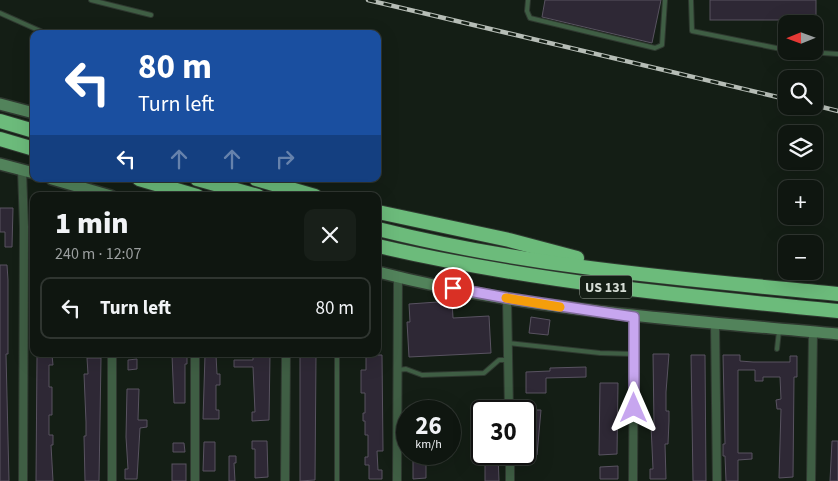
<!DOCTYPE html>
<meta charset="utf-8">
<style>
body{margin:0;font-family:"Source Sans 3",sans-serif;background:#181f19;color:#f1f3f6;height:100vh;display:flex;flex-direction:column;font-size:19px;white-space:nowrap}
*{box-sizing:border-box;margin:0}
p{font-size:16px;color:#9b9f9f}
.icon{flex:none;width:28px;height:28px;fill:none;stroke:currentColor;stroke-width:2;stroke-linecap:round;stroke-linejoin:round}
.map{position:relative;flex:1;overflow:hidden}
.details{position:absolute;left:30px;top:192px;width:351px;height:165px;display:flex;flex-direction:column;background:#0f1610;border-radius:10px;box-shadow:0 5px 20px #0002,0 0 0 1px #2f3530}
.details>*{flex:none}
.banner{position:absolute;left:30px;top:30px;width:351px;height:152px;border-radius:10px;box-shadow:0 5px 20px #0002,0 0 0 1px #2f3530;background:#1a4fa0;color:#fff;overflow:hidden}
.needle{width:32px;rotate:269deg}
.tools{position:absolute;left:778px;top:15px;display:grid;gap:10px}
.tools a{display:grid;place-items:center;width:45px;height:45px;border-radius:10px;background:#0f1610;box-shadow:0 5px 20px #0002,0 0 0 1px #2f3530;font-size:25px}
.speed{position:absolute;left:396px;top:400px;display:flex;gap:10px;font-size:25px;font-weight:700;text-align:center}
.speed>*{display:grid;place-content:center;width:65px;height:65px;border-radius:50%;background:#0f1610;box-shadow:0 5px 20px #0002,0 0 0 1px #2f3530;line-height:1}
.speed small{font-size:12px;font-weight:400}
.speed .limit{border:2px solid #111;border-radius:8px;background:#fff;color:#111}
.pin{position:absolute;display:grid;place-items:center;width:42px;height:42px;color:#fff;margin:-21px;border:2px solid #fff;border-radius:50%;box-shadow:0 1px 5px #0007}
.me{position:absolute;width:55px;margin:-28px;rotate:0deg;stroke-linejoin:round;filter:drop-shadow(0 0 4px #0008)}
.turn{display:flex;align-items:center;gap:18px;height:105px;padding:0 25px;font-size:22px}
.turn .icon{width:65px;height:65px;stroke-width:2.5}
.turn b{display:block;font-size:35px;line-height:42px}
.lanes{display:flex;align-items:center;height:48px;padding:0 25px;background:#0003;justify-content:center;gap:25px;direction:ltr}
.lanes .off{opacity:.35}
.round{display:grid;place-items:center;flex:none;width:52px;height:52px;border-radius:10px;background:#181f19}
.headline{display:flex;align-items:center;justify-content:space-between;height:85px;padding:0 25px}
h1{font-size:30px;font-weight:800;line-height:38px}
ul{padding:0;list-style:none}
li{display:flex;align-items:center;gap:15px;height:62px;margin:0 10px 8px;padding:0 15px;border:2px solid #2f3530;border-radius:10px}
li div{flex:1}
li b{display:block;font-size:19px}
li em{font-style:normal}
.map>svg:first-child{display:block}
</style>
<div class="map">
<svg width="838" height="481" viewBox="0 0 838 481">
<rect width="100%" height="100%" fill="#141e15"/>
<!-- building -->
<g fill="#2e2835" stroke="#595361">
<path d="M545 0H661L652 43 542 17Z"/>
<rect x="710" y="0" width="106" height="20"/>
<path d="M0 208H13L12 247H5V232H0Z"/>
<path d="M0 265H7L8 280V354H6L9 481H0Z"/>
<path d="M452 301 453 318 489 316 491 353 409 357 407 322H410L409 304Z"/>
<path d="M531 317 550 320 548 335 529 333Z"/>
<path d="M253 354H270L269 420 252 421V412H255L253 367H234V360H253Z"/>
<path d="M653 354H669L666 392V411H669V421L668 444H665L666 479H650V469H653L651 425H654Z"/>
<path d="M52 355 53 365H49V387H52V415H49V435H53V445H51L53 481H36L37 356Z"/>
<path d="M172 355H187V364H185V403H174Z"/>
<path d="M205 355H216L217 374H220V385H216V410H219V419H203Z"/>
<path d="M300 355H316L315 480 300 481Z"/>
<path d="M366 355H382L383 451H377L378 470H382V479H369V465H365V457H368V435H365V421H363V413H365V393H361V370H366Z"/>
<path d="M691 355H705L706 481H693Z"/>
<path d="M723 355H740V361L753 362H790V356H797V377H794L793 477 779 478 781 409H777L776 400 781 399 780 377H763V381H755V370H738V453H752V459L738 460V481H726L725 456H723V444H725Z"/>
<path d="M87 358H101L99 481H85L84 436H86V422L84 374H88Z"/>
<path d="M137 359V369L128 370V360Z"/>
<path d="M586 367V377L546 378V393H526V372L550 371V368Z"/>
<path d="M600 383H618L617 454 599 455Z"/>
<path d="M127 389H139L138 420H147V427L140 428 137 479H125V469H128L126 437Z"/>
<path d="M525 410H541L537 455H525Z"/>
<path d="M252 441H267L268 477 255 478V449H252Z"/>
<path d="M832 441H838V481H830Z"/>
<path d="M204 442H215V471H203Z"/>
<path d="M173 443H184L185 452H173Z"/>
<path d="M485 454H498L499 481H485Z"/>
<path d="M413 455H431V464H426V478L413 479Z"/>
<path d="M229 456H236V463H234L235 481H229Z"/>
<rect x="172" y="464" width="14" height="17"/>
<path d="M618 466V479H600V467Z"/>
</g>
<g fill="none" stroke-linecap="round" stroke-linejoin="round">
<!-- lane casing -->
<g stroke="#2f3930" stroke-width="6">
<g id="lane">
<path d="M91 0 151 15"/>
<path d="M528 0 527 11 530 18 655 48 662 45 665 0"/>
<path d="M691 0 692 31 786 50"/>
<path d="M0 13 47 34"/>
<path d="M793 51 838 54"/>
<path d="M508 343 600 353 634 354"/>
<path d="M777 349 779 331"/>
<path d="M337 354V481"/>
<path d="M398 370 406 369 422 375 484 373 499 360H507"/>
</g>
</g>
<!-- street casing -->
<g stroke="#2f3930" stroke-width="10">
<g id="street">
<path d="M22 170 24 227 23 481"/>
<path d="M507 299 509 411"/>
<path d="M715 324 717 481"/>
<path d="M510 454V481"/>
<path d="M112 481V354"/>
<path d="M195 481V354"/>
<path d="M285 481 286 354"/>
<path d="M397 481 398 277"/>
<path d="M633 481 634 317"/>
<path d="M811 481 813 332"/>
</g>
</g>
<!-- secondary casing -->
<g stroke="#2f3930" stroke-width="14">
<g id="secondary">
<path d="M0 104 34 113"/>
<path d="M0 164 34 173"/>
<path d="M52 179 111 196"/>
<path d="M378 272C528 311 684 320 838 334"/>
</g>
</g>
<!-- highway casing -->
<g stroke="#2f3930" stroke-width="16">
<g id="highway">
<path d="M0 121 34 131"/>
<path d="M0 139 34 149"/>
<path d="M139 179 197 196"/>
<path d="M197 179 258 196"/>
<path d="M256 179 315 196"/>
<path d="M378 212 509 240 577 258"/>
<path d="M378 229C528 267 684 279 838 294"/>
<path d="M378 246C529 281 683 296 838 311"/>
</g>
</g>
<!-- lane -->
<use href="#lane" stroke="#3f5e44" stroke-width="4"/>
<!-- street -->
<use href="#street" stroke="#3f5e44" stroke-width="8"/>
<!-- secondary -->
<use href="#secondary" stroke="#52835b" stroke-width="11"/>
<!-- highway -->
<use href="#highway" stroke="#6cbb7b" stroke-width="14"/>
<!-- rail casing -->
<g stroke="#b6bdb6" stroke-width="4.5">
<g id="rail">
<path d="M368 0 786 99"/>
<path d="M814 105 838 111"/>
</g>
</g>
<!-- rail -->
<use href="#rail" stroke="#141e15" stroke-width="2.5" stroke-dasharray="8" stroke-linecap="butt"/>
</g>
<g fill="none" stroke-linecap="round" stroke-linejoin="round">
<!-- route casing -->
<g stroke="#816c9b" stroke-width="12">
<path id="route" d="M453 288 507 298 634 317V408"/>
</g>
<!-- route -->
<use href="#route" stroke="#c7a6ef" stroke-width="9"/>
<!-- slow -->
<path stroke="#f59e0b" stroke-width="9" d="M506 298 560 307"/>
</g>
<g text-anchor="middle" stroke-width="4" stroke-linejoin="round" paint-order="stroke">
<!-- shield labels -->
<rect fill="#141e15" stroke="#9ba39b" stroke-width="1" x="580" y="275.5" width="52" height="23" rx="4"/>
<g font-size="14" font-weight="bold" fill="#d5dcd5">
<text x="606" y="292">US 131</text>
</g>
</g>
</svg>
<div class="tools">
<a><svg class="needle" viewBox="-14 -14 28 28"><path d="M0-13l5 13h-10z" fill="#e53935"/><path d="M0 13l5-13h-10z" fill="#9b9f9f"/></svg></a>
<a><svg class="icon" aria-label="search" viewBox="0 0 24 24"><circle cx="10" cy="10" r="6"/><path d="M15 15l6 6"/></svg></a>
<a><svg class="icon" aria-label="layers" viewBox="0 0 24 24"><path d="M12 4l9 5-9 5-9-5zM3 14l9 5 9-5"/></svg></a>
<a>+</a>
<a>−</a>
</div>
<div class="speed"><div>26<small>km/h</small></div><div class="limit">30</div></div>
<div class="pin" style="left:453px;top:288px;background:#d93025"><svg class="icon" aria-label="arrive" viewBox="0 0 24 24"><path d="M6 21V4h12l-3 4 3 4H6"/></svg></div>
<svg class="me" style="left:634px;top:408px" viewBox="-20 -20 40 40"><path d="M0-17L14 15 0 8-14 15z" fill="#c7a6ef" stroke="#fff" stroke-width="4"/></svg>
<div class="banner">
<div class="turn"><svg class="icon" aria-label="left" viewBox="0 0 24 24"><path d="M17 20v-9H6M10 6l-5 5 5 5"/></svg><div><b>80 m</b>Turn left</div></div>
<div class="lanes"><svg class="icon" aria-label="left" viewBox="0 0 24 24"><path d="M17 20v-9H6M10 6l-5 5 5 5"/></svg><svg class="icon off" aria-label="ahead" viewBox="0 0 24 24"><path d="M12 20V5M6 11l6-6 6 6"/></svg><svg class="icon off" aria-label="ahead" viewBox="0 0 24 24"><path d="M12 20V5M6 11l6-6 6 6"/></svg><svg class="icon off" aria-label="right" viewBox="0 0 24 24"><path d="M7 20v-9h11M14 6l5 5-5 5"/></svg></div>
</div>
<section class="details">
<div class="headline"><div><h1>1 min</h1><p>240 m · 12:07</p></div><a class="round"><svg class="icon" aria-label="close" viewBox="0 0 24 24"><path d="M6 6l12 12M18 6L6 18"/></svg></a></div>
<ul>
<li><svg class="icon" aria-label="left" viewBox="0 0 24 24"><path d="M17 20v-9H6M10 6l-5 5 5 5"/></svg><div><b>Turn left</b></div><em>80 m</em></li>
</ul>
</section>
</div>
